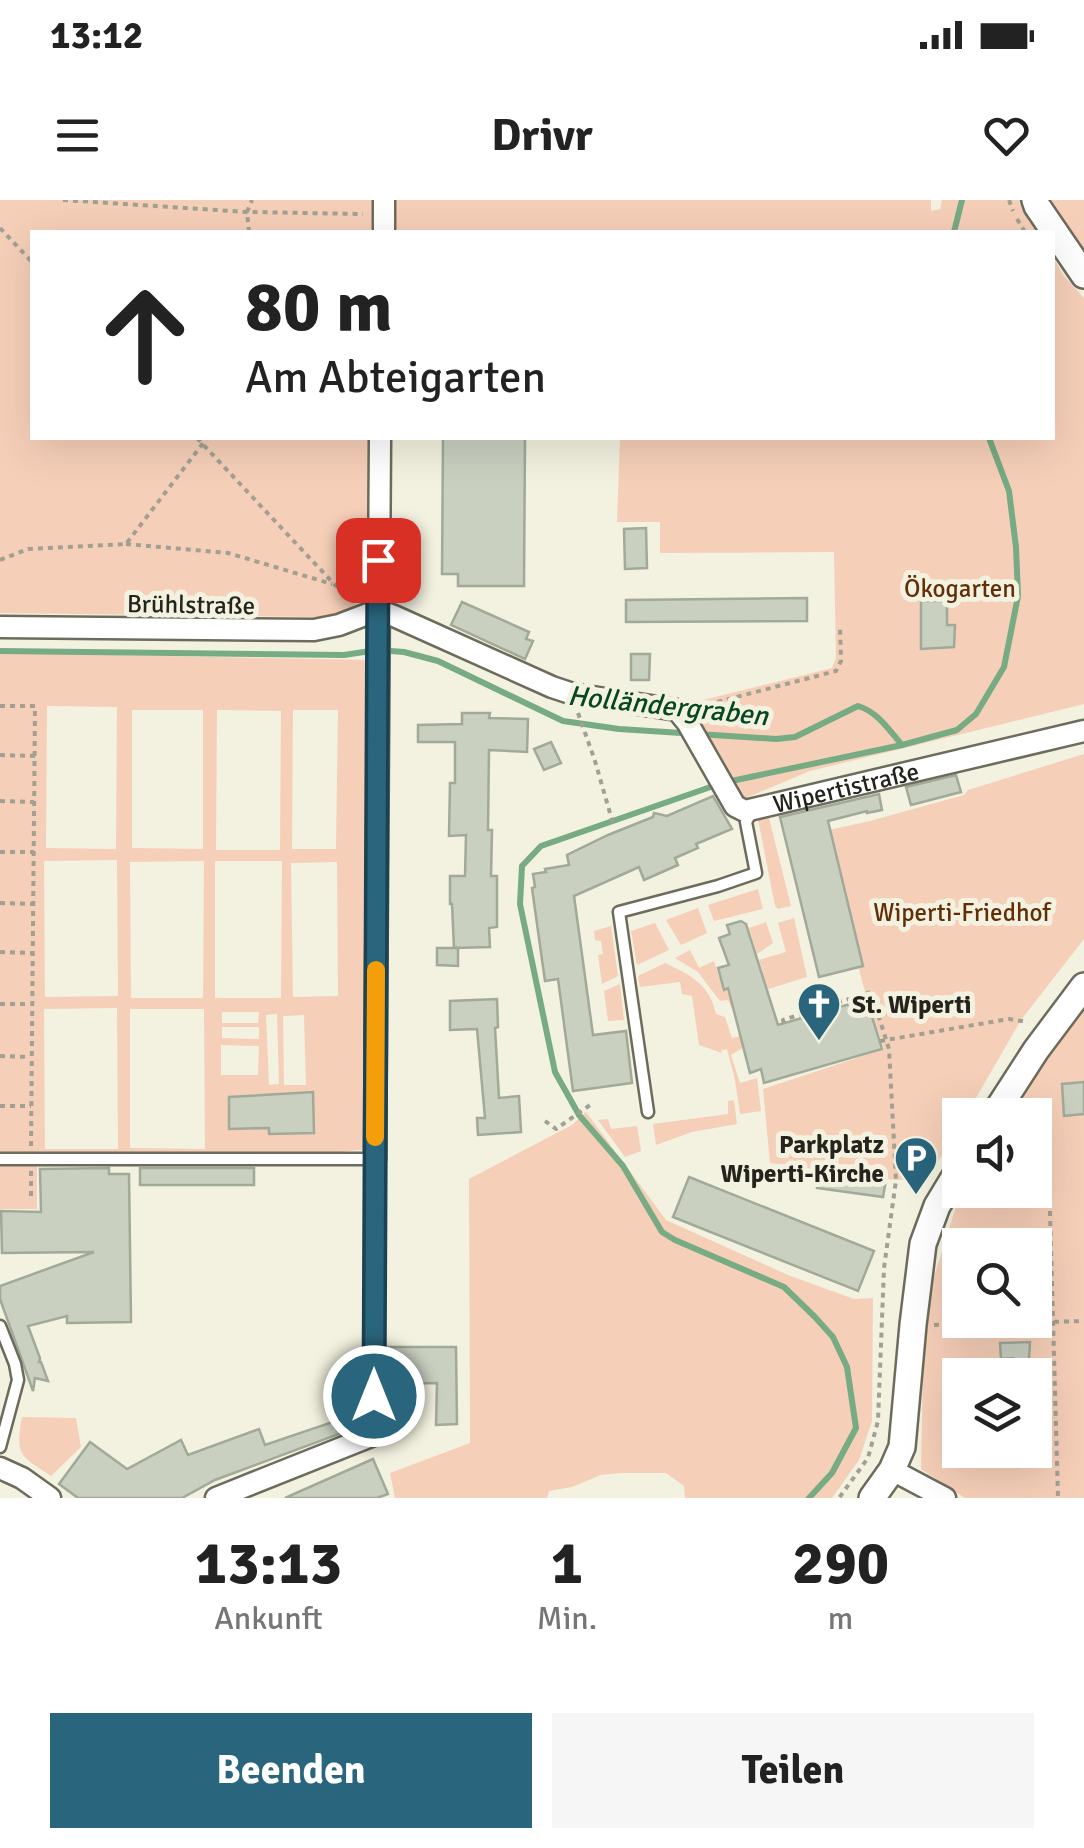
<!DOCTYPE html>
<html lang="de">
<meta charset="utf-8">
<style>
body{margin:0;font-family:Signika,sans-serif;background:#f6f6f6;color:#222;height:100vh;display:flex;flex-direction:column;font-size:38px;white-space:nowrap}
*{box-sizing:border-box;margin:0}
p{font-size:32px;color:#767676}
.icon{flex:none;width:55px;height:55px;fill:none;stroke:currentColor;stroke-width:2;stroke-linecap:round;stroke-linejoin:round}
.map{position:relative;height:1298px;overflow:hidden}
.sheet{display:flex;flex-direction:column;background:#fff;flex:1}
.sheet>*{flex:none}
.hud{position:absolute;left:30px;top:30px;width:1025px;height:210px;border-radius:0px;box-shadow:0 10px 40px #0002;background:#fff;color:#222;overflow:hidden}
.controls{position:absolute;left:942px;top:898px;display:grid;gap:20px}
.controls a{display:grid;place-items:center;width:110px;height:110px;border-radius:0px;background:#fff;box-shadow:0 10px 40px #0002;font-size:50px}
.pin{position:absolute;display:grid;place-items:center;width:85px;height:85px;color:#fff;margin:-42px;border-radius:20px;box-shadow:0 5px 15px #0006}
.me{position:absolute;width:110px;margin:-55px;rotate:0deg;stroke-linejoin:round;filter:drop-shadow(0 0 8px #0008)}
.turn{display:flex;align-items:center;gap:35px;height:210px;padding:0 50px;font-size:45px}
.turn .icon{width:130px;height:130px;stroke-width:2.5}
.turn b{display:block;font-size:70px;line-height:85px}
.eta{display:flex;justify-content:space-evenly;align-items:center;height:170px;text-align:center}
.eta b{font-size:60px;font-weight:700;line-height:70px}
.cta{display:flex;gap:20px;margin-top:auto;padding:20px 50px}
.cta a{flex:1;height:115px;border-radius:0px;background:#29657d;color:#fff;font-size:40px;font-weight:700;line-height:115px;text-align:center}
.cta a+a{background:#f6f6f6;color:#222}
.status{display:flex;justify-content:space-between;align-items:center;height:70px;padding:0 50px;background:#fff;direction:ltr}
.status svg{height:28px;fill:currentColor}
header{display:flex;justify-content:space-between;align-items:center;height:130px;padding:0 50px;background:#fff;font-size:45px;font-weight:700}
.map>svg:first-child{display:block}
</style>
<div class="status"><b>13:12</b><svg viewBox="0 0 49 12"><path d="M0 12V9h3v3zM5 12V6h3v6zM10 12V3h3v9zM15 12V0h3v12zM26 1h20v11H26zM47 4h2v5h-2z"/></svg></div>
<header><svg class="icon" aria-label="menu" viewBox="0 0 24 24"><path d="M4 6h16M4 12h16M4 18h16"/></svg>Drivr<svg class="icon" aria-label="heart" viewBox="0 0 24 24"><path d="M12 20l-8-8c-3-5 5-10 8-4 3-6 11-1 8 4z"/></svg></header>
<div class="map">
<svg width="1084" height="1298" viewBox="0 0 1084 1298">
<rect width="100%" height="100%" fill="#f3f1df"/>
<!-- green -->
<g fill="#f6cfb8" fill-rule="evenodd">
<path d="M0 0H378L377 32H32V238H372L371 384C363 405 342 413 321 417L0 413Z"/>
<path d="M393 0H931V11L940 9 942 0H1021L1038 32H393Z"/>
<path d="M1051 0H1084V50L1069 31Z"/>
<path d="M1053 57 1063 75 1084 98V504L810 571 741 600 683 505 832 468 836 458 834 352 660 353V322H617L620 238H1052Z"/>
<path d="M0 453 368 460V949L320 954 37 955V1009H0ZM47 506 117 507 116 649 46 648ZM132 510H203V649L132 648ZM217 510 281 511 280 650H216ZM293 510H338L336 649H292ZM117 660 118 796 45 797 44 661ZM204 661 203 798H131L130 662ZM215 661H282L281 798H215ZM337 662 338 796 293 797 291 663ZM117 808 118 949H45L44 809ZM130 809H204L205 949 130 948ZM259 812 258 823H222V812ZM277 814 279 884 269 885 266 815ZM304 815 306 885H284L283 816ZM222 827H259V839L222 838ZM221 845 259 846 258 875H221Z"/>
<path d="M1084 554V739L1021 820 966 915H960V924L928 979 896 980 770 963 763 889 884 849 863 785 825 631 870 621 964 595 968 590Z"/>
<path d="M769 618 791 706 778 709 775 706 758 619Z"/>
<path d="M758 689 763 709 714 721 708 705Z"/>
<path d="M698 708 707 733 681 745 666 720Z"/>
<path d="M794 718 807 777 768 789 759 760 786 752 778 723Z"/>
<path d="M766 722 773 743 757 754 749 728Z"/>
<path d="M655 723 669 750 637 765 631 731Z"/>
<path d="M611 726 618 776 602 784 598 755 603 754 601 741 595 740 594 731Z"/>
<path d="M690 750 699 768 714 761 723 790 734 788 740 806 732 809 728 800 720 801 698 772 675 758Z"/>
<path d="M665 763C691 775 710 785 716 814L725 817 732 838 746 835 749 844 731 855 740 883 757 878 761 911 740 914 735 880 727 849 721 850 722 853 699 845 692 796 682 794 680 782 640 787 638 776Z"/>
<path d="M620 784 624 820 608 821 604 791Z"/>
<path d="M1084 801V1298H965L921 1269 923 1168 929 1093 958 1000 964 990H1035V915H1010ZM960 1045H1035V1120H960ZM960 1175H1035V1250H960Z"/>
<path d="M734 900 737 924 692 932 656 945 653 924 728 914V901Z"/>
<path d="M586 912 666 1020 788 1075 854 1099 873 1098 872 1221 859 1260 832 1298H685L684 1286 666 1273H620L601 1275 572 1287 549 1291 547 1298H395L390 1273 470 1243 469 979 572 925Z"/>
<path d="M608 919 611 929 637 926 641 951 625 957 598 920Z"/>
<path d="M22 1217 76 1218 81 1247 51 1276C20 1255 15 1256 22 1217Z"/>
</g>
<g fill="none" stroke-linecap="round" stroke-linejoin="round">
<!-- stream -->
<g stroke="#76ab83" stroke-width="6">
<path d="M954 32 962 0"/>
<path d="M0 451 344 455 377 450 404 452 438 461 563 521 619 529 776 539 795 537 858 506C878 512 889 530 902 545"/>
<path d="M809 1298 832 1273 856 1228 847 1167 833 1137 814 1116 784 1087 675 1040 662 1032 623 966 579 915 555 872 520 704 522 666 541 646 722 583 902 545 957 530 976 514 1004 467 1018 396 1016 347 1009 291 989 238"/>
</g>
</g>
<!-- building -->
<g fill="#c9d0c0" stroke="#a1a999" stroke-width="2.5">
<path d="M443 238H525L524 386H458V374H442Z"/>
<path d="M646 328 647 368 625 369 624 329Z"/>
<path d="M807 398V421L626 422V400Z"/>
<path d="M921 401H947V425H955L954 447 921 449Z"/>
<path d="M462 402 529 432 526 439 533 441 525 459 451 425Z"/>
<path d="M631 454H650L649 480H631Z"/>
<path d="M462 513H490L489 518 528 519 527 552 489 550 488 630H492L491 676H497V727L489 728 490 747 454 748 452 704H450V676H465L466 635 449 636 450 583H455V542H418V525L462 524Z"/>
<path d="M551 542 561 563 544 570 534 549Z"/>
<path d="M956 575 961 592 911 605 906 587Z"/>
<path d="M879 594 882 610 867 613V611L828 621 863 766 819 777 780 617Z"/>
<path d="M713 596 732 629 696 644 698 648 675 658 678 665 644 680 639 667 574 696 593 835 626 831 632 883 573 891 558 779 545 781 532 688 535 687 533 674 546 672 545 669 569 665 567 655 608 635 653 617 654 613 667 616Z"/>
<path d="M741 721 746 724 778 825 853 803 856 814 870 810 882 849 764 883 761 869 750 873 728 788 724 790 718 768 729 765 719 738 730 734 727 725Z"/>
<path d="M437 748H458V766L437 765Z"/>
<path d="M497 799 498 827 495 828 499 898 519 896 521 932 478 935 477 918H485L477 829 450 830V801Z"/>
<path d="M1084 882V914L1064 916 1062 884Z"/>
<path d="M313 892 314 933 269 934V928L229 929V897Z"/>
<path d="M109 968V974H129L131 1122 67 1123V1116L28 1126 40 1158 39 1162H41L48 1181 35 1178 33 1191 0 1099V1086L94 1052 2 1053 1 1011 41 1012 40 969Z"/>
<rect x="140" y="968" width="114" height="17"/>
<path d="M819 971 886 980 883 997 817 988Z"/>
<path d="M689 977 874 1051 858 1091 673 1017Z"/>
<path d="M1030 1142 1028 1175H1012L1013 1158 1001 1159 1000 1143Z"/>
<path d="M383 1147H456L457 1224 436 1225 437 1183 383 1184Z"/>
<path d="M359 1213 363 1225 215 1280 182 1298H78L59 1284 90 1242 127 1269 181 1240 188 1255 259 1229 265 1245Z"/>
<path d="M1016 1250H1035L1036 1266 1017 1267Z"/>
<path d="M373 1259 388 1294 377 1298H285Z"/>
</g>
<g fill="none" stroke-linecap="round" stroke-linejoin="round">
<!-- service casing -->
<g stroke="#6d6c5c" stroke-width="15">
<g id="service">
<path d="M648 912 619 712 718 686 756 673 746 622 752 611"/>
<path d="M0 959H375L374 1196 384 1231"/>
<path d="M0 1126 15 1164 18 1180 0 1247"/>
</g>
</g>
<!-- minor casing -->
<g stroke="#6d6c5c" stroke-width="25">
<g id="minor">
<path d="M384 32V0"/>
<path id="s1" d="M378 410 394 416 552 487 573 494 677 510 687 522 735 606 745 611 1084 531"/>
<path d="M0 427 314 430 339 425 378 410"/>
<path d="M375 959 380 238"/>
<path d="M0 1268 22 1278 50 1298"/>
<path d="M892 1270 945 1298"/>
<path d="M216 1298 384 1231"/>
</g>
</g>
<!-- tertiary casing -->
<g stroke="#6d6c5c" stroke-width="30">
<g id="tertiary">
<path d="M1035 0 1037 6 1084 75"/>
<path d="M994 915 1036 850 1084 786"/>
<path d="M872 1298 892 1270 902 1247 913 1125 923 1044 937 1006 960 968"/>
</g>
</g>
<!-- path -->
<g stroke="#a1a092" stroke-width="4" stroke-dasharray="5 5" stroke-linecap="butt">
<path d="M63 0 247 12 363 14"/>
<path d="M1009 0 1013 11"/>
<path d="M1017 19 1025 32"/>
<path d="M0 28 32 62"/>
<path d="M249 32 247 12 252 0"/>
<path d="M197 238 335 385 356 398"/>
<path d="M126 344 228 353 332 384"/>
<path d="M0 360 28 349 126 344 207 238"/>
<path d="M0 506H35L31 947"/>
<path d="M698 507 836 471 841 461 840 426"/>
<path d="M578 513 595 561 614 627"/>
<path d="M0 555 35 556"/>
<path d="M0 601 34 602"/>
<path d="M0 652H34"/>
<path d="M0 703 33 704"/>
<path d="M0 752 33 753"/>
<path d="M0 804H30"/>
<path d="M784 823 783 820 871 792 889 849 896 980 884 1068 878 1221 868 1258 839 1298"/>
<path d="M880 841 1009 819 1028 822"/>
<path d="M0 856 30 857"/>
<path d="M0 906H31"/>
<path d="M545 921 556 929 590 905"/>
<path d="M1048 941 1058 1298"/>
<path d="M31 971V1001"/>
<path d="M934 1125 1084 1121"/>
</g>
<!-- service -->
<use href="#service" stroke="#fff" stroke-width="10"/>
<!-- minor -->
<use href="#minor" stroke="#fff" stroke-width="20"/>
<!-- tertiary -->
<use href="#tertiary" stroke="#fff" stroke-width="25"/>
</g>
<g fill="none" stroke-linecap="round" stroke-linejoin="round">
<!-- route casing -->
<g stroke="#1b4251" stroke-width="25">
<path id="route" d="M374 1196 378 360"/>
</g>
<!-- route -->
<use href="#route" stroke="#29657d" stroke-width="18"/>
<!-- slow -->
<path stroke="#f59e0b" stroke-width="18" d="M375 937 376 770"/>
</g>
<!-- icons -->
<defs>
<g id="church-pin" transform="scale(2.25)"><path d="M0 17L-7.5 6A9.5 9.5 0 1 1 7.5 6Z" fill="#29657d" stroke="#f3f1df"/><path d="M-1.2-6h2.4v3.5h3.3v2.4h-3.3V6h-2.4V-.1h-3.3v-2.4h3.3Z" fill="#fff"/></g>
<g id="parking-pin" transform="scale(2.25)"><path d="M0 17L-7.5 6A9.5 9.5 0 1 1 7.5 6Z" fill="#29657d" stroke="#f3f1df"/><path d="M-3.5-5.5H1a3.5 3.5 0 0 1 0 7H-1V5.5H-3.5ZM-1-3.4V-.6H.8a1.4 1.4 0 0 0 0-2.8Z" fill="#fff"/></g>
</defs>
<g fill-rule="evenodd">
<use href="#church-pin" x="819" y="804"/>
<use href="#parking-pin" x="916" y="958"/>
</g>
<g text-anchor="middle" stroke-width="10" stroke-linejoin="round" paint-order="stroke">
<!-- park labels -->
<g font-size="25" fill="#622e07" stroke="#f3f1df">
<text x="960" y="397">Ökogarten</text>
<text x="962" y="721">Wiperti-Friedhof</text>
</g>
<!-- street labels -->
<g font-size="25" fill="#24231c" stroke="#f3f1df">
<text transform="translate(191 404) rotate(1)" y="9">Brühlstraße</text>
<text dy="9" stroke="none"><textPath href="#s1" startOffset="545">Wipertistraße</textPath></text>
</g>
<!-- poi labels -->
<g font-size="25" font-weight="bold" fill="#24231c" stroke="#f3f1df" text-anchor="start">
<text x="852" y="813">St. Wiperti</text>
<text x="884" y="953" text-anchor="end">Parkplatz<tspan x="884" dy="29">Wiperti-Kirche</tspan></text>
</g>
<!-- water labels -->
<g font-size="28" font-style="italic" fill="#064722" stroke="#f3f1df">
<text transform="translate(668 505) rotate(6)" y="10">Holländergraben</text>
</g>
</g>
</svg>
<div class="controls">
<a><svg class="icon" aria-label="sound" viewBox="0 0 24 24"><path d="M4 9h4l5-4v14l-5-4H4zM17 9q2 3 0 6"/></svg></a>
<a><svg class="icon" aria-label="search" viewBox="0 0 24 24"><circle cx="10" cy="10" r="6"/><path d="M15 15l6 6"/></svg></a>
<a><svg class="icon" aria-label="layers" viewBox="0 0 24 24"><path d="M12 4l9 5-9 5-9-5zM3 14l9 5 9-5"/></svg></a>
</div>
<div class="pin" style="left:378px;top:360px;background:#d93025"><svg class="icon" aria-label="arrive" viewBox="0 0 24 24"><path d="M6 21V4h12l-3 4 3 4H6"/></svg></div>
<svg class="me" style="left:374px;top:1196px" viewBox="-20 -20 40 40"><circle r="17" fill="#29657d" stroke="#fff" stroke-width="3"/><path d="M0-11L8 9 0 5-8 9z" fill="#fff"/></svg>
<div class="hud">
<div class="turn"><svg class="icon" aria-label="ahead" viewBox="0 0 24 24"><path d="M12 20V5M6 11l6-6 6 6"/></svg><div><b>80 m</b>Am Abteigarten</div></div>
</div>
</div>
<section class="sheet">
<div class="eta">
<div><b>13:13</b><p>Ankunft</p></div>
<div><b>1</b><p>Min.</p></div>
<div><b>290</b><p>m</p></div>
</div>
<div class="cta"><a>Beenden</a><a>Teilen</a></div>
</section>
